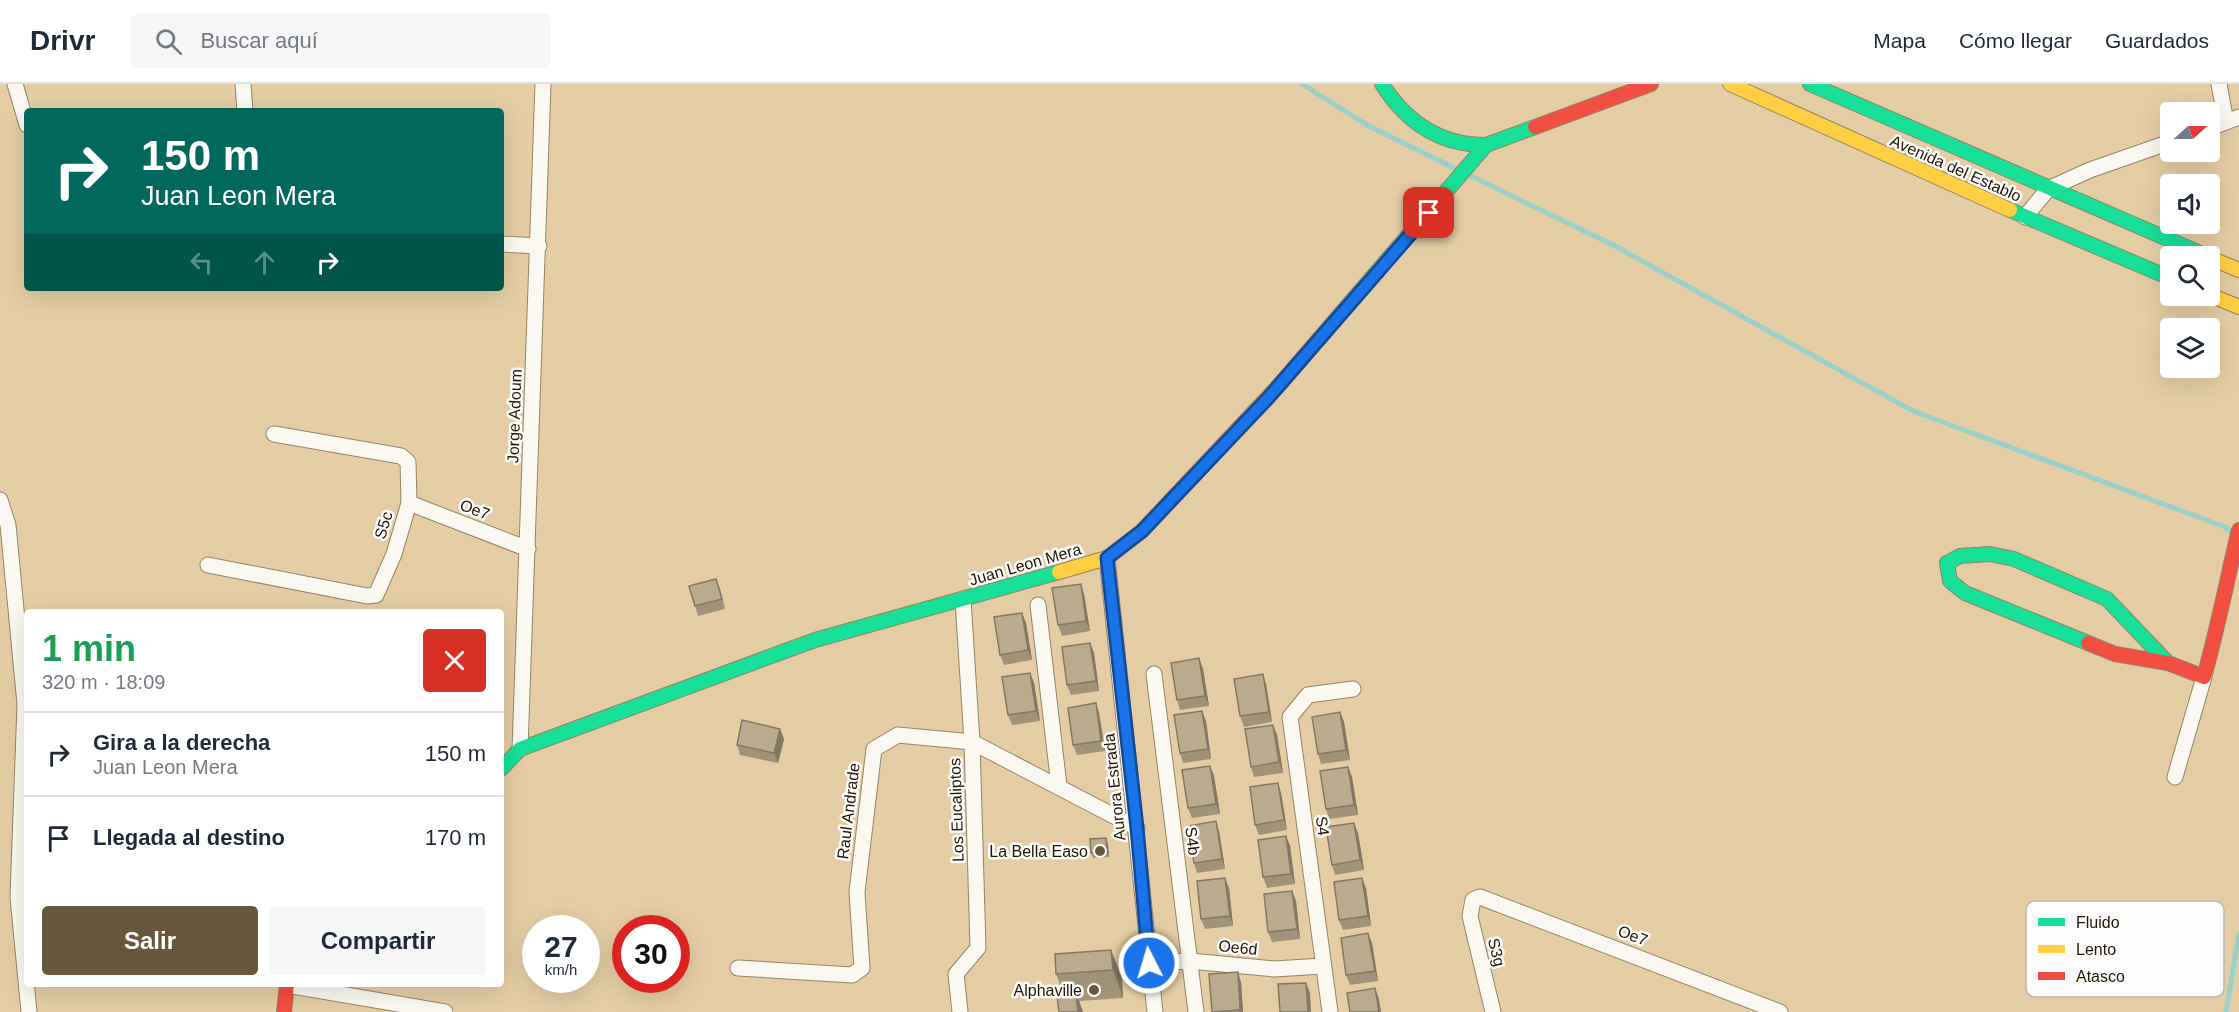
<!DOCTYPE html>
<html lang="es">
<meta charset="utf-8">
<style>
body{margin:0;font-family:Arial,sans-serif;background:#f6f6f7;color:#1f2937;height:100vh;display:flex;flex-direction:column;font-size:22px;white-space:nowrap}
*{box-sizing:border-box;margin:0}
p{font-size:20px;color:#747a83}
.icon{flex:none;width:33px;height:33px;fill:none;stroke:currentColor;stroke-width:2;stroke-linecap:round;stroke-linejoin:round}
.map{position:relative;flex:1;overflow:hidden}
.sheet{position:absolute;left:24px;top:525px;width:480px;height:378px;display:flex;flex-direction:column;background:#fff;border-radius:6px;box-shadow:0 6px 24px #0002}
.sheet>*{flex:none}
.guide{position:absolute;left:24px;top:24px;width:480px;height:183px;border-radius:6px;box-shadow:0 6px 24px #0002;background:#00695c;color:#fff;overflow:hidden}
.needle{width:39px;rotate:69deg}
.controls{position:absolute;left:2160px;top:18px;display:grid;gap:12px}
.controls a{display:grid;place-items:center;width:60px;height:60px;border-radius:6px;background:#fff;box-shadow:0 6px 24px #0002;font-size:30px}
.speed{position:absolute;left:522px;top:831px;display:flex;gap:12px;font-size:30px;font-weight:700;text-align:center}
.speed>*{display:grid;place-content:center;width:78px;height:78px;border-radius:50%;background:#fff;box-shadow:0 6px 24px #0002;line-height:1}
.speed small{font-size:15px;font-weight:400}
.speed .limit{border:9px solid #d22;background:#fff;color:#111}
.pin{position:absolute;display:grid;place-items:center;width:51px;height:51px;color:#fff;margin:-26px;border-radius:12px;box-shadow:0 3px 9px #0006}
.me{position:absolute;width:66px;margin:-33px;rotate:355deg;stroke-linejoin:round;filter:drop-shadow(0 0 4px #0008)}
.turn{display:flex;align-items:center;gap:21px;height:126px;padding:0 18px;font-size:27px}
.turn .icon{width:78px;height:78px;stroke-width:2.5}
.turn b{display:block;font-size:42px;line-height:51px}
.lanes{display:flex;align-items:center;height:57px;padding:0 18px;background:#0003;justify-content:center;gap:30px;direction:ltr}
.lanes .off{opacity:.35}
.round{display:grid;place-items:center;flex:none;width:63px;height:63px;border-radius:6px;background:#f6f6f7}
.headline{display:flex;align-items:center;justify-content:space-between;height:102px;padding:0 18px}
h1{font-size:36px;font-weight:600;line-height:45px;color:#1e9e55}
.primary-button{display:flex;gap:12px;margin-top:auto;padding:12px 18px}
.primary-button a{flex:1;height:69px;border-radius:6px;background:#67573b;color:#fff;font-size:24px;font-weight:600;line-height:69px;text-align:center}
.primary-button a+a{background:#f6f6f7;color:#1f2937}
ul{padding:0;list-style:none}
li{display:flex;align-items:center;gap:18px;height:84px;padding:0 18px;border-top:2px solid #e0e1e3}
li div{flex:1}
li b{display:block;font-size:22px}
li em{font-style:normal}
header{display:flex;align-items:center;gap:36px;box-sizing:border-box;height:84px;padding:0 30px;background:#fff;border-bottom:2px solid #e0e1e3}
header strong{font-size:28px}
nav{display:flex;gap:33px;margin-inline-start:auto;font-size:21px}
.search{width:420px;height:54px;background:#f6f6f7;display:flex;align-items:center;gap:15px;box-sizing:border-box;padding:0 21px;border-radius:6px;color:#747a83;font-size:22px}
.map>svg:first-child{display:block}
</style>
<header>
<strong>Drivr</strong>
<div class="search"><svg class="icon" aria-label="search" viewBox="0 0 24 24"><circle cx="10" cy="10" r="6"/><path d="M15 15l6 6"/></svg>Buscar aquí</div>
<nav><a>Mapa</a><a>Cómo llegar</a><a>Guardados</a></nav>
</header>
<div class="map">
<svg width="2239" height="928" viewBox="0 0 2239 928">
<rect width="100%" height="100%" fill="#e4cda5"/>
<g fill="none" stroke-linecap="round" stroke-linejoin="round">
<!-- stream -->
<g stroke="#9ad0c7" stroke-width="5">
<path d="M1302 0 1367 41 1458 86"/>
<path d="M1469 91 1615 162 1913 327 2225 443 2233 449"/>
<path d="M2226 928 2239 850"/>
</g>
<!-- street casing -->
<g stroke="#948467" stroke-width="17">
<g id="street">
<path d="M15 0 27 41"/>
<path d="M243 0 245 27"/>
<path d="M2219 0 2226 38"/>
<path d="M2210 44 2239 33"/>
<path d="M2025 133 2048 105 2090 86 2170 58"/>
<path d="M501 160 539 162"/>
<path d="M0 416 8 441 25 620 18 813 29 928"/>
<path d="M409 419 528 465"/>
<path d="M1107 474 1155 928"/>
<path d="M208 481 367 512 376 511 394 470 409 419 408 378 401 372 274 350"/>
<path d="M1038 521 1059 702"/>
<path d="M1154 590 1196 928"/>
<path d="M520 665 543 0"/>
<path d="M2175 693 2204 593"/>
<path d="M1149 879 1190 877 1274 885 1323 882"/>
<path d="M738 884 852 891 862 884 857 808 874 665 898 651 972 658 1137 744"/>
<path d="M287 901 445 928"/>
<path d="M960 928 956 890 978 864 972 658 963 515"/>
<path d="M1330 928 1290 633 1308 611 1353 605"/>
<path d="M1493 928 1470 832 1473 816 1480 813 1780 928"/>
</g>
</g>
<!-- fast casing -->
<g stroke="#948467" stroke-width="16">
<g id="fast">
<path d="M1382 0C1406 38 1440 61 1486 61"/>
<path d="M1810 0 2207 172"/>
<path d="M2010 126 2170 194"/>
<path d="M1281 299 1486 61 1535 43"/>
<path d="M2088 559 1965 509 1950 497 1947 479 1960 472 1990 470 2014 475 2107 515 2168 579"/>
<path d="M501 685 520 665 815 556 1059 488"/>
</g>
</g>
<!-- slow casing -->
<g stroke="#948467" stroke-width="16">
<g id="slow">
<path d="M1730 0 2010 126"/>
<path d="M2210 174 2239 186"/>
<path d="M2210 211 2239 223"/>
<path d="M1059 488 1107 474 1142 447 1281 299"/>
</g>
</g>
<!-- jam casing -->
<g stroke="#948467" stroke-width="16">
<g id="jam">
<path d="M1535 43 1651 0"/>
<path d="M2088 559 2115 570 2168 579 2204 593C2218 544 2227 495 2239 446"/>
<path d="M284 928 287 900"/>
</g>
</g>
<!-- street -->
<use href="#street" stroke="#fbf8f2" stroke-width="15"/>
<!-- fast -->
<use href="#fast" stroke="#16e098" stroke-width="14"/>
<!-- slow -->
<use href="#slow" stroke="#ffcf43" stroke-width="14"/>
<!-- jam -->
<use href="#jam" stroke="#f24e42" stroke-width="14"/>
</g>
<!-- wall -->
<g fill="#a1937a">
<path d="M716 495 725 525 698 532 695 522Z"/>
<path d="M1084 510 1090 547 1062 552 1058 541Z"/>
<path d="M1026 539 1032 576 1004 581 1000 571Z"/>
<path d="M1090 559 1094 569 1099 607 1071 611 1067 601Z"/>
<path d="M1199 574 1203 585 1209 622 1180 626 1177 616Z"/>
<path d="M1030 589 1034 599 1040 637 1012 641 1008 631Z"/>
<path d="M1266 600 1272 638 1244 643 1240 632Z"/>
<path d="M1340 628 1344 638 1350 676 1321 680 1318 670Z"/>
<path d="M1099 629 1105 667 1077 671 1073 661Z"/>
<path d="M1206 637 1211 675 1183 679 1180 669Z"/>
<path d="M1273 641 1277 651 1283 689 1254 693 1251 683Z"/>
<path d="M780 645 784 655 778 679 740 671 737 661Z"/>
<path d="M1210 682 1214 692 1220 730 1192 734 1188 724Z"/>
<path d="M1348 683 1352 693 1358 731 1329 735 1326 725Z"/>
<path d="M1281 709 1287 746 1259 751 1255 741Z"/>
<path d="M1219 747 1225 785 1197 789 1194 779Z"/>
<path d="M1358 749 1364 786 1335 791 1332 781Z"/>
<path d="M1286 752 1290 762 1295 800 1267 804 1263 793Z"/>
<path d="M1108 760 1109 773 1093 774 1091 769Z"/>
<path d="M1229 804 1233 842 1205 845 1201 835Z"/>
<path d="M1366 804 1371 842 1343 846 1339 836Z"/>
<path d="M1292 807 1296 817 1300 855 1272 858 1268 848Z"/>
<path d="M1372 859 1378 897 1350 901 1346 891Z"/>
<path d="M1111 866 1122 894 1123 914 1079 917 1083 928 1064 911 1056 890Z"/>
<path d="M1241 898 1243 928H1212Z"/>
</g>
<!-- shaded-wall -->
<g fill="#837863">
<path d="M716 495 720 505 725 525Z"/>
<path d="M1081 500 1084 510 1090 547 1086 537Z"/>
<path d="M1022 529 1026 539 1032 576 1028 566Z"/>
<path d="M1090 559 1094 569 1099 607 1096 597Z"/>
<path d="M1199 574 1203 585 1209 622 1205 612Z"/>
<path d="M1030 589 1034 599 1040 637 1036 627Z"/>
<path d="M1263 590 1266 600 1272 638 1269 628Z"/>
<path d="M1096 619 1099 629 1105 667 1101 657Z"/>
<path d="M1202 627 1206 637 1211 675 1208 665Z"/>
<path d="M1340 628 1344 638 1350 676 1346 666Z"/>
<path d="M1273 641 1277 651 1283 689 1279 678Z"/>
<path d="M780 645 784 655 778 679 774 669Z"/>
<path d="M1210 682 1214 692 1220 730 1216 720Z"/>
<path d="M1348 683 1352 693 1358 731 1354 721Z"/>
<path d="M1278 699 1281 709 1287 746 1284 736Z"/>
<path d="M1216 737 1219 747 1225 785 1222 775Z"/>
<path d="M1354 739 1358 749 1364 786 1360 776Z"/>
<path d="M1286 752 1290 762 1295 800 1291 790Z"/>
<path d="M1106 754 1108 760 1109 773 1107 768Z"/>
<path d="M1225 794 1229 804 1233 842 1230 832Z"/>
<path d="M1362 794 1366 804 1371 842 1368 832Z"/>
<path d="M1292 807 1296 817 1300 855 1297 845Z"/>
<path d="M1368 849 1372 859 1378 897 1375 887Z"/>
<path d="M1111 866 1122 894 1123 914 1113 886Z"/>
<path d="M1238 888 1241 898 1243 928H1241L1240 926Z"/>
<path d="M1306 899 1310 909 1311 928H1308Z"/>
<path d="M1375 904 1379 915 1381 928H1379Z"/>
<path d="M1076 909 1083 928H1078Z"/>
</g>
<!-- building -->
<g fill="#bbab8e" stroke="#837863" stroke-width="1.5">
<path d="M716 495 722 515 695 522 689 502Z"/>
<path d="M1081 500 1086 537 1058 541 1052 504Z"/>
<path d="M1022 529 1028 566 1000 571 994 533Z"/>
<path d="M1090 559 1096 597 1067 601 1062 563Z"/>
<path d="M1199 574 1205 612 1177 616 1171 579Z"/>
<path d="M1030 589 1036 627 1008 631 1002 593Z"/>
<path d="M1263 590 1269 628 1240 632 1234 595Z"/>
<path d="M1096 619 1101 657 1073 661 1068 624Z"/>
<path d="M1202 627 1208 665 1180 669 1174 631Z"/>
<path d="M1340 628 1346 666 1318 670 1312 633Z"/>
<path d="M742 636 780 645 774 669 737 661Z"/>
<path d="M1273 641 1279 678 1251 683 1245 645Z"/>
<path d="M1210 682 1216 720 1188 724 1182 686Z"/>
<path d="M1348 683 1354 721 1326 725 1320 687Z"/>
<path d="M1278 699 1284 736 1255 741 1250 703Z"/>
<path d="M1216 737 1222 775 1194 779 1188 742Z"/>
<path d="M1354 739 1360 776 1332 781 1326 743Z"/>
<path d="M1286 752 1291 790 1263 793 1258 756Z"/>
<path d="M1106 754 1107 768 1091 769 1090 755Z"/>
<path d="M1225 794 1230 832 1201 835 1197 797Z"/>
<path d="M1362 794 1368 832 1339 836 1334 798Z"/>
<path d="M1292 807 1297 845 1268 848 1264 810Z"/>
<path d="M1368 849 1375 887 1346 891 1341 854Z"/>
<path d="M1111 866 1113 886 1056 890 1055 870Z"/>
<path d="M1238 888 1240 926 1212 928 1209 890Z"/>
<path d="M1306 899 1308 928H1280L1278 900Z"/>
<path d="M1375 904 1379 928H1350L1347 909Z"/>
<path d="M1076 909 1078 928H1059L1057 911Z"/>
</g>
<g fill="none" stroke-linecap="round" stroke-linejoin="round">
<!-- route casing -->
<g stroke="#114b97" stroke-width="15">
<path id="route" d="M1149 879 1137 744 1107 474 1142 447 1268 314 1429 129"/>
</g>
<!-- route -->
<use href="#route" stroke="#1a73e8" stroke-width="10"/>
</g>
<!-- markers -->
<g fill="#67573b" stroke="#fcfcfc" stroke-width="2">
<circle cx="1100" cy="767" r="6"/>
<circle cx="1094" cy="906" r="6"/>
</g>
<g text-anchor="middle" stroke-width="5" stroke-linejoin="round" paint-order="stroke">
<!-- street labels -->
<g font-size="16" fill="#231702" stroke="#fcfcfc">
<text transform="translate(1956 84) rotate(24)" y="6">Avenida del Establo</text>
<text transform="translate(514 332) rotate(-88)" y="6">Jorge Adoum</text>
<text transform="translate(475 425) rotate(21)" y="6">Oe7</text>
<text transform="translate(383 441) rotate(-73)" y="6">S5c</text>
<text transform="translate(1025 480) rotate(-16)" y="6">Juan Leon Mera</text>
<text transform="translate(1114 703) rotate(-96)" y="6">Aurora Estrada</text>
<text transform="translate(956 726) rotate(-92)" y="6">Los Eucaliptos</text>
<text transform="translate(848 727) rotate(-83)" y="6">Raul Andrade</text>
<text transform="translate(1323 742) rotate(83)" y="6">S4</text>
<text transform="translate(1193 757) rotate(83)" y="6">S4b</text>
<text transform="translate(1633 851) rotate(21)" y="6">Oe7</text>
<text transform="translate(1238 863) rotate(6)" y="6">Oe6d</text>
<text transform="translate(1497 868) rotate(76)" y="6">S3g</text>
</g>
<!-- poi labels -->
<g font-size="16" fill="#231702" stroke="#fcfcfc" text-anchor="end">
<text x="1088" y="773">La Bella Easo</text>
<text x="1082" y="912">Alphaville</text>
</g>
</g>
<!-- legend -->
<rect x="2026" y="817" width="198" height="96" rx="9" fill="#fcfcfc" stroke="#bbb7b1" stroke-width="1.5"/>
<rect x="2038" y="834" width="27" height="8" fill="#16e098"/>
<rect x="2038" y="861" width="27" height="8" fill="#ffcf43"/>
<rect x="2038" y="888" width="27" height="8" fill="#f24e42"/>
<g font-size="16" fill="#231702">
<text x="2076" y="844">Fluido</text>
<text x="2076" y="871">Lento</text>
<text x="2076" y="898">Atasco</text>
</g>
</svg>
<div class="controls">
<a><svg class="needle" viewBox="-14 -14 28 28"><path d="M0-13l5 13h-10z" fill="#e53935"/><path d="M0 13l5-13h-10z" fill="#747a83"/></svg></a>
<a><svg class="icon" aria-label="sound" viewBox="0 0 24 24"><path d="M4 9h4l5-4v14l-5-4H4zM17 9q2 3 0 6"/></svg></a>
<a><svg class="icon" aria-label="search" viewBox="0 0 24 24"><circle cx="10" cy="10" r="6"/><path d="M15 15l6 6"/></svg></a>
<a><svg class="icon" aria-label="layers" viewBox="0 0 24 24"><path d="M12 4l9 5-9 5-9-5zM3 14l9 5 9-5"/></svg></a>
</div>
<div class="speed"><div>27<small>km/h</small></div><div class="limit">30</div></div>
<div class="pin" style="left:1429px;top:129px;background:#d93025"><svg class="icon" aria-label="arrive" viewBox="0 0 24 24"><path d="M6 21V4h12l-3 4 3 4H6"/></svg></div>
<svg class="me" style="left:1149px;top:879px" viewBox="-20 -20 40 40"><circle r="17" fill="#1a73e8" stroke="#fff" stroke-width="3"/><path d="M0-11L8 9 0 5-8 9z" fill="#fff"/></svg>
<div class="guide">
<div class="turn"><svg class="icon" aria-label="right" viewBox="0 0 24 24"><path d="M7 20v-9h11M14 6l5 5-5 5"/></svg><div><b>150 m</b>Juan Leon Mera</div></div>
<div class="lanes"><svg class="icon off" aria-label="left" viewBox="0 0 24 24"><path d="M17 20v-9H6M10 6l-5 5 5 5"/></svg><svg class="icon off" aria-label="ahead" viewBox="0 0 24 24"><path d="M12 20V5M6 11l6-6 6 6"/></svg><svg class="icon" aria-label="right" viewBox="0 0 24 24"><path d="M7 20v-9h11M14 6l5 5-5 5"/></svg></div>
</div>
<section class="sheet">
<div class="headline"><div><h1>1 min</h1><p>320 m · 18:09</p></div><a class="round" style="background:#d93025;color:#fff"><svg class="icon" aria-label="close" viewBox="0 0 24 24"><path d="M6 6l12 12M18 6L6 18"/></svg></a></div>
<ul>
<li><svg class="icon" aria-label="right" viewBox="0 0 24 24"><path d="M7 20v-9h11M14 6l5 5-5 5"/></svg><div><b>Gira a la derecha</b><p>Juan Leon Mera</p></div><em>150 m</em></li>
<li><svg class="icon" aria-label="arrive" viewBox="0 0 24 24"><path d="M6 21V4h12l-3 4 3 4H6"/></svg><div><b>Llegada al destino</b></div><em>170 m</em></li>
</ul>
<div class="primary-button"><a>Salir</a><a>Compartir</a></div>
</section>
</div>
